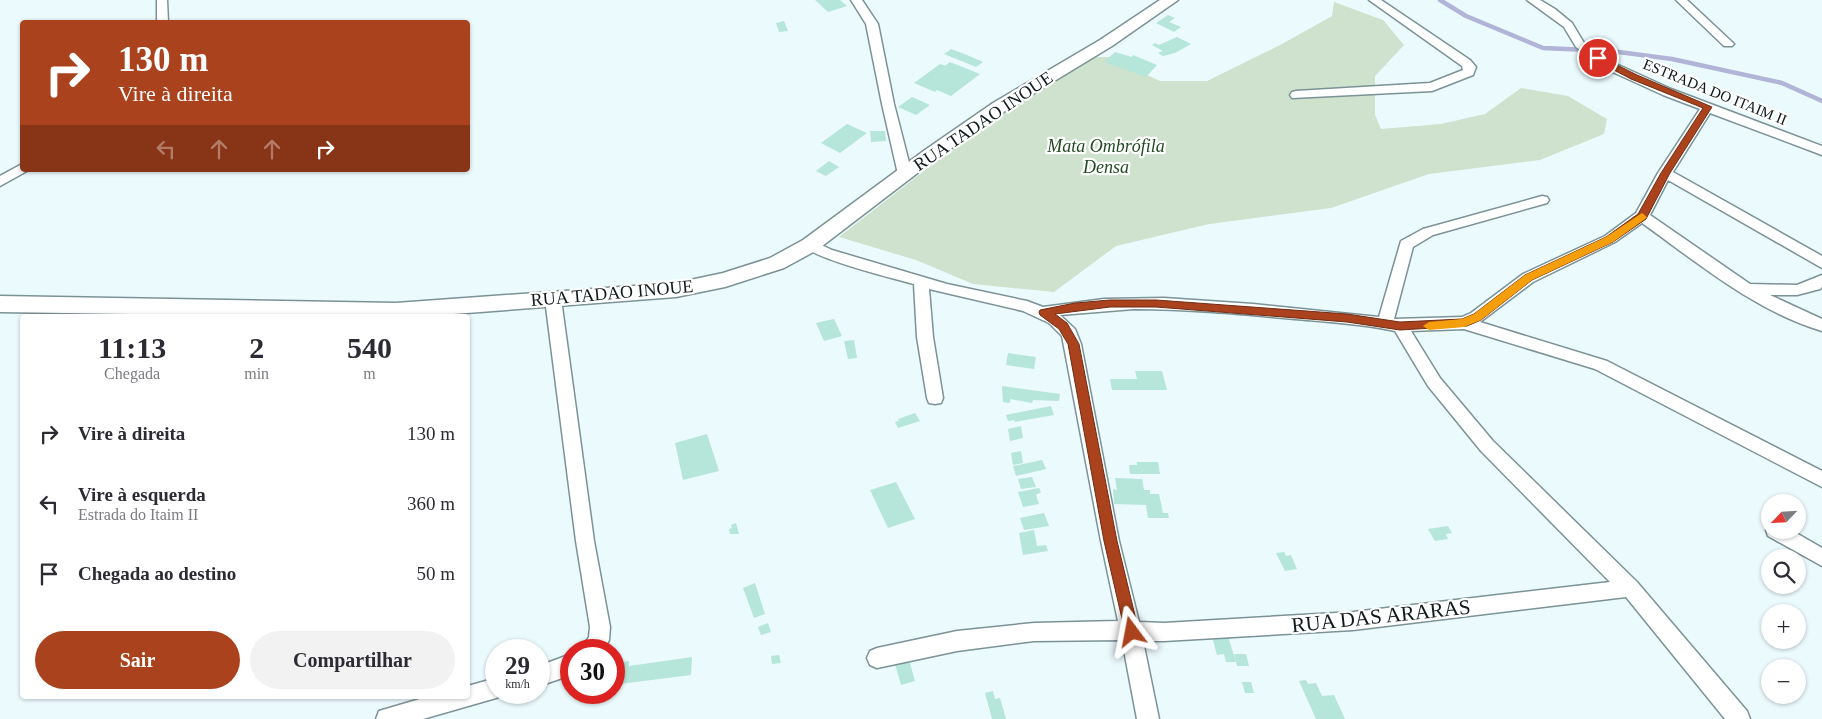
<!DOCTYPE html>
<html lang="pt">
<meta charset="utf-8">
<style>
body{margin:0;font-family:Georgia,serif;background:#f2f2f3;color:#2b2b33;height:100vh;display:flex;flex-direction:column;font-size:19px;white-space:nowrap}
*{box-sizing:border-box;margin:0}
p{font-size:16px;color:#7c7c81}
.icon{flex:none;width:28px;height:28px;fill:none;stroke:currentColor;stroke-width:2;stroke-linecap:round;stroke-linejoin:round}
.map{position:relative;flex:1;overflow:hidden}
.sheet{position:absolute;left:20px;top:314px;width:450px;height:385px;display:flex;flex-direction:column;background:#fff;border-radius:5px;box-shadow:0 1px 4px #0004}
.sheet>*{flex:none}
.hud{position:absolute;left:20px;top:20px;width:450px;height:152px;border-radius:5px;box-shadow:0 1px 4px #0004;background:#aa431d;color:#fff;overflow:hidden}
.needle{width:32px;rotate:245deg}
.controls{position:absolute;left:1761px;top:494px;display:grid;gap:10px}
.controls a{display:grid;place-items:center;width:45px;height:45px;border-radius:50%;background:#fff;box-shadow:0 1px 4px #0004;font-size:25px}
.speed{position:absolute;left:485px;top:639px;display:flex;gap:10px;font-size:25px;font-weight:700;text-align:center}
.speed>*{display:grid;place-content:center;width:65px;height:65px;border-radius:50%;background:#fff;box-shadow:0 1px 4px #0004;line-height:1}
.speed small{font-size:12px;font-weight:400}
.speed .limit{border:8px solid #d22;background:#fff;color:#111}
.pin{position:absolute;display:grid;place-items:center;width:42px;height:42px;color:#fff;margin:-21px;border:2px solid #fff;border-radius:50%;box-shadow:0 1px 5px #0007}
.me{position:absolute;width:55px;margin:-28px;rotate:347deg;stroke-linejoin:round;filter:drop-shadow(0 0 4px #0008)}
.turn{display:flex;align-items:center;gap:18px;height:105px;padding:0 15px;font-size:22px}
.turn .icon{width:65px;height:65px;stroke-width:2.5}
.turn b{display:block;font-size:35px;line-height:42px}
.lanes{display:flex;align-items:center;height:48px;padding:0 15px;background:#0003;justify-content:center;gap:25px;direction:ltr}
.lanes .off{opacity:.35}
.eta{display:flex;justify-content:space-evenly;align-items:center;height:85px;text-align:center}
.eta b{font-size:30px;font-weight:700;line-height:35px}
.button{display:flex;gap:10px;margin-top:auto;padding:10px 15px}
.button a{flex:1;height:58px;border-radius:30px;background:#aa431d;color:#fff;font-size:20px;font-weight:700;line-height:58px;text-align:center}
.button a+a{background:#f2f2f3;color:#2b2b33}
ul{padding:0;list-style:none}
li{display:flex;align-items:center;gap:15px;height:70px;padding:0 15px}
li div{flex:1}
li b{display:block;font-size:19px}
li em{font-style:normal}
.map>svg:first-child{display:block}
</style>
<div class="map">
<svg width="1822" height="719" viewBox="0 0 1822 719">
<rect width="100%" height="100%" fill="#ebfafd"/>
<!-- green -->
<path fill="#cee2cd" d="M1334 2 1383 20 1404 45 1375 76V115L1381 129 1441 124 1485 114 1521 88 1568 96 1607 119 1604 134 1540 160 1429 174 1331 208 1209 224 1116 246 1054 292 973 284 916 260 839 237 1028 90 1055 81 1086 57H1109L1160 81H1207L1282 44 1332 16Z"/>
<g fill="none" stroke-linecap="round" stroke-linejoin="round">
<!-- stream -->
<path stroke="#b1b3d7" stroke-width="4.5" d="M1440 0 1466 16 1543 48 1611 51 1672 59 1782 83 1822 101"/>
</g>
<!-- building -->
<g fill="#b6e5d9">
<path d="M815 0H840L847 6 828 12Z"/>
<path d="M1168 15 1175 18 1169 22 1181 27 1174 32 1156 23Z"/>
<path d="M784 21 788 31 779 32 776 23Z"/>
<path d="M1177 37 1191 44 1175 53 1163 56 1158 53 1163 51 1152 45 1155 43 1159 45Z"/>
<path d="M951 49 967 55 983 62 976 67 944 54Z"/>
<path d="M1115 52 1132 57 1133 55 1157 65 1146 77 1104 62Z"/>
<path d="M950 62 980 74 951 96 937 90 935 92 914 83 940 64 945 66Z"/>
<path d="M912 97 930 105 916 115 898 107Z"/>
<path d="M847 124 867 133 840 153 821 143Z"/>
<path d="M870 131H885L886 141 871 142Z"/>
<path d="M829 161 839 167 826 176 816 171Z"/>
<path d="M834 319 842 336 824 341 816 323Z"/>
<path d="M854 340 857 358 848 359 844 341Z"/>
<path d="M1008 353 1036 357 1034 369 1006 365Z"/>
<path d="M1135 371H1162L1167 390H1112L1110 379H1137Z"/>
<path d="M1002 386 1060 394 1059 401 1033 400 1032 403 1010 399V403L1003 402Z"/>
<path d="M1051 406 1054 415 1015 422 1014 420 1008 421 1006 415Z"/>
<path d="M915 413 920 421 898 428 895 422 899 421 898 419Z"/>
<path d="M1021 426 1023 438 1010 441 1008 429Z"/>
<path d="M707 434 719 471 683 480 675 443Z"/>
<path d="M1021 451 1023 463 1013 465 1011 453Z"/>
<path d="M1042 460 1046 469 1016 476 1013 466Z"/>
<path d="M1137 462H1158L1160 474H1130L1129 465H1137Z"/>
<path d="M1032 477 1036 487 1021 489 1018 479Z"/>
<path d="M1115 478 1142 479 1144 490H1150V494H1159L1163 513H1168L1169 518H1148L1146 505 1114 504 1113 489 1117 490Z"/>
<path d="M896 482 915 519 888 528 870 490Z"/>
<path d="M1039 488 1041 492 1036 495 1039 504 1023 507 1018 492Z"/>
<path d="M1044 513 1049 526 1024 530 1020 518Z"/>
<path d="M736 523 739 534H730L729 529 732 528 731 525Z"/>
<path d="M1448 526 1452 533 1446 534 1448 539 1435 541 1428 529Z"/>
<path d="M1034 530 1037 546 1046 545 1048 551 1023 555 1019 533Z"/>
<path d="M1284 552 1286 556 1291 555 1297 569 1285 571 1276 553Z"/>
<path d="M755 583 765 614 754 618 743 588Z"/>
<path d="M768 623 771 632 761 635 758 627Z"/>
<path d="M1211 633H1227L1236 662H1226L1224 654 1217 655Z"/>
<path d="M1234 654H1246L1249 666H1237Z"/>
<path d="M779 655 781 663 772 664 771 656Z"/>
<path d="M692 657 691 675 620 684 617 663 629 661V666Z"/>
<path d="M909 660 915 681 901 685 895 664Z"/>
<path d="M1306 680 1308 684 1316 683 1322 696 1334 695 1345 719H1316L1299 681Z"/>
<path d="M1242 682H1251L1254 693H1245Z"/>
<path d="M993 691 995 699 1000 698 1006 719H992L985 693Z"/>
</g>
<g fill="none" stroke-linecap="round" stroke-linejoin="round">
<!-- street casing -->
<g stroke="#7b9297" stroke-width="3">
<g id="street">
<path d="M157 0H167L168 22H157Z"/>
<path d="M851 0H862L878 24 894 104 912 174 910 177H900L898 174 882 104 866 24Z"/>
<path d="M1369 0H1381L1470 60 1476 67 1473 75 1432 91 1292 98 1290 95 1292 92 1296 91 1430 83 1463 70 1462 66Z"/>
<path d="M1527 0H1540L1555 9 1572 23 1584 43 1614 63 1671 89 1822 146V155L1710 113 1673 172 1822 256V268L1668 180 1650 215 1750 284 1797 285 1822 275V287L1820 289 1797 295H1770L1822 319V331C1755 311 1698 263 1642 223L1615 242 1533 282 1480 322 1607 361 1822 471V487L1595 369 1464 329 1411 331 1440 378 1493 441 1637 582 1747 711 1750 719H1725L1626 597 1353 630 1164 641H1143L1159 719H1137L1122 640 1034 641 957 651 877 668 870 665 867 658 870 651 877 648 957 631 1034 623 1118 621 1101 541 1062 336 1049 323 1023 311 929 289 933 337 943 398 941 403 935 404 929 403 927 398 917 337 914 284C895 279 811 258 803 245L805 242H815L832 250 947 284 1027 301 1043 307 1104 299 1164 298 1253 304 1379 317 1401 241 1423 229 1542 196 1547 197 1549 200 1547 203 1433 235 1413 247 1394 319 1462 317 1471 313 1523 274 1605 236 1636 213 1658 173 1700 109 1663 95 1606 69 1576 47 1564 27ZM1134 309C1188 309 1241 314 1295 319 1329 322 1362 324 1395 331L1428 386 1481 451 1610 582 1353 612 1164 623 1139 622 1119 541 1081 344 1075 329 1060 315Z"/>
<path d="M1676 0H1687L1732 42 1734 44 1732 46H1724Z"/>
<path d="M22 164V170L27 171 0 186V176Z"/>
<path d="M553 294 558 295 561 299 594 541 610 627 609 640 604 650H581L589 637 590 627 576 541 545 299 548 295Z"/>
<path d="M1768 524H1770V530H1791L1822 548V566L1768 536 1766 530Z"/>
<path d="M571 654V675L539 686V666Z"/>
<path d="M496 678V692H505L503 695 496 698 423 719H376L379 711 430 696H468V686Z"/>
</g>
</g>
<!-- secondary casing -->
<g stroke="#7b9297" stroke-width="3">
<path id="secondary" d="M1160 0H1178L1112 46 1005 111 937 158 817 250 784 268 725 287 676 297 427 316H263L0 312V296L396 303 676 283 723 273 770 258 803 240 925 150 993 103 1100 40Z"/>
</g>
<!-- street -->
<use href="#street" fill="#fff" fill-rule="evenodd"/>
<!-- secondary -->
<use href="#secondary" fill="#fff" fill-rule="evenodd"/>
</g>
<!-- route -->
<path fill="#aa431d" stroke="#6e2c13" d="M1595 57H1601L1637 75 1712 107 1670 173 1646 219 1613 242 1532 280 1481 320 1467 326 1400 330 1347 322 1156 307H1110L1055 314 1067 323 1079 344 1117 541 1139 632 1137 636 1132 638 1126 636 1104 541 1068 344 1059 329 1040 315 1039 312 1040 310 1075 303 1110 300H1156L1347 314 1400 322 1462 319 1474 314 1525 275 1606 237 1638 214 1661 173 1703 108 1631 79 1595 60Z"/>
<!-- slow -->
<path fill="#f59e0b" d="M1642 213 1647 217 1645 219 1613 242 1532 280 1481 320 1464 327 1429 330 1423 326 1429 322 1462 319 1474 314 1525 275 1606 237Z"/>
<g text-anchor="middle" stroke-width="4.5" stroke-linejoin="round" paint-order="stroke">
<!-- far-street labels -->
<g font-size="15" fill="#10191b" stroke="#fff">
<text transform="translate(1715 92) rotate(22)" y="5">ESTRADA DO ITAIM II</text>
</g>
<!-- street labels -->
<g font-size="18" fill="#10191b" stroke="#fff">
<text transform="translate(983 121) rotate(-34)" y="6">RUA TADAO INOUE</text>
<text transform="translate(612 293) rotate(-5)" y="6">RUA TADAO INOUE</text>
</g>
<!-- park labels -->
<g font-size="18" font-style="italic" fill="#224b21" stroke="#fff">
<text x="1106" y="152">Mata Ombrófila<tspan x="1106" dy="21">Densa</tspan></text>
</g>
<!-- near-street labels -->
<g font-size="21" fill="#10191b" stroke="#fff">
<text transform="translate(1381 616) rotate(-6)" y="7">RUA DAS ARARAS</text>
</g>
</g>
</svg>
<div class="controls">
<a><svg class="needle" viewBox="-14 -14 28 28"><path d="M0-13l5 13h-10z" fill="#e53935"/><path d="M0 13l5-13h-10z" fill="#7c7c81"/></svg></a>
<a><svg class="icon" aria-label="search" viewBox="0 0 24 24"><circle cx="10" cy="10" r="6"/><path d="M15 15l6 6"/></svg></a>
<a>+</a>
<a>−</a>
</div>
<div class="speed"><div>29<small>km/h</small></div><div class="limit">30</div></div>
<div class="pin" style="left:1598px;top:58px;background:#d93025"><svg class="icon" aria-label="arrive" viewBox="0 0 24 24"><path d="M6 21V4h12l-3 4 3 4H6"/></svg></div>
<svg class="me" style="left:1132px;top:632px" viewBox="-20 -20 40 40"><path d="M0-17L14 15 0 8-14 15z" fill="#aa431d" stroke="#fff" stroke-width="4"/></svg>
<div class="hud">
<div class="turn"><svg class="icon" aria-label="right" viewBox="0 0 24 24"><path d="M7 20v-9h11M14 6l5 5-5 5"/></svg><div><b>130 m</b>Vire à direita</div></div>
<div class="lanes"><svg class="icon off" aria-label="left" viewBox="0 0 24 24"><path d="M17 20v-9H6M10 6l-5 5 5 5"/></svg><svg class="icon off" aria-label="ahead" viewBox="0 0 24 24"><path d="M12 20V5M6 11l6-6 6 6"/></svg><svg class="icon off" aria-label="ahead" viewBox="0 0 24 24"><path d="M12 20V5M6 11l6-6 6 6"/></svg><svg class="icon" aria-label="right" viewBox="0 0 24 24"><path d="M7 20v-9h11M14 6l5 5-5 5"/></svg></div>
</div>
<section class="sheet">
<div class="eta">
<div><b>11:13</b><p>Chegada</p></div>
<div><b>2</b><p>min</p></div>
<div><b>540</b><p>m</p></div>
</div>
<ul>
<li><svg class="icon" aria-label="right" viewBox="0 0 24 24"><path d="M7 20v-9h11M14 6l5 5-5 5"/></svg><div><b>Vire à direita</b></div><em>130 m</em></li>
<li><svg class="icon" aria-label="left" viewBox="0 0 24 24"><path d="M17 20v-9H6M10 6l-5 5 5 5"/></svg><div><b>Vire à esquerda</b><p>Estrada do Itaim II</p></div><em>360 m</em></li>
<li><svg class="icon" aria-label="arrive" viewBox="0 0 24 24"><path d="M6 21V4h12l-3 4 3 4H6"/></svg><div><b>Chegada ao destino</b></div><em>50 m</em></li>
</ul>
<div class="button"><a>Sair</a><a>Compartilhar</a></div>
</section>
</div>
